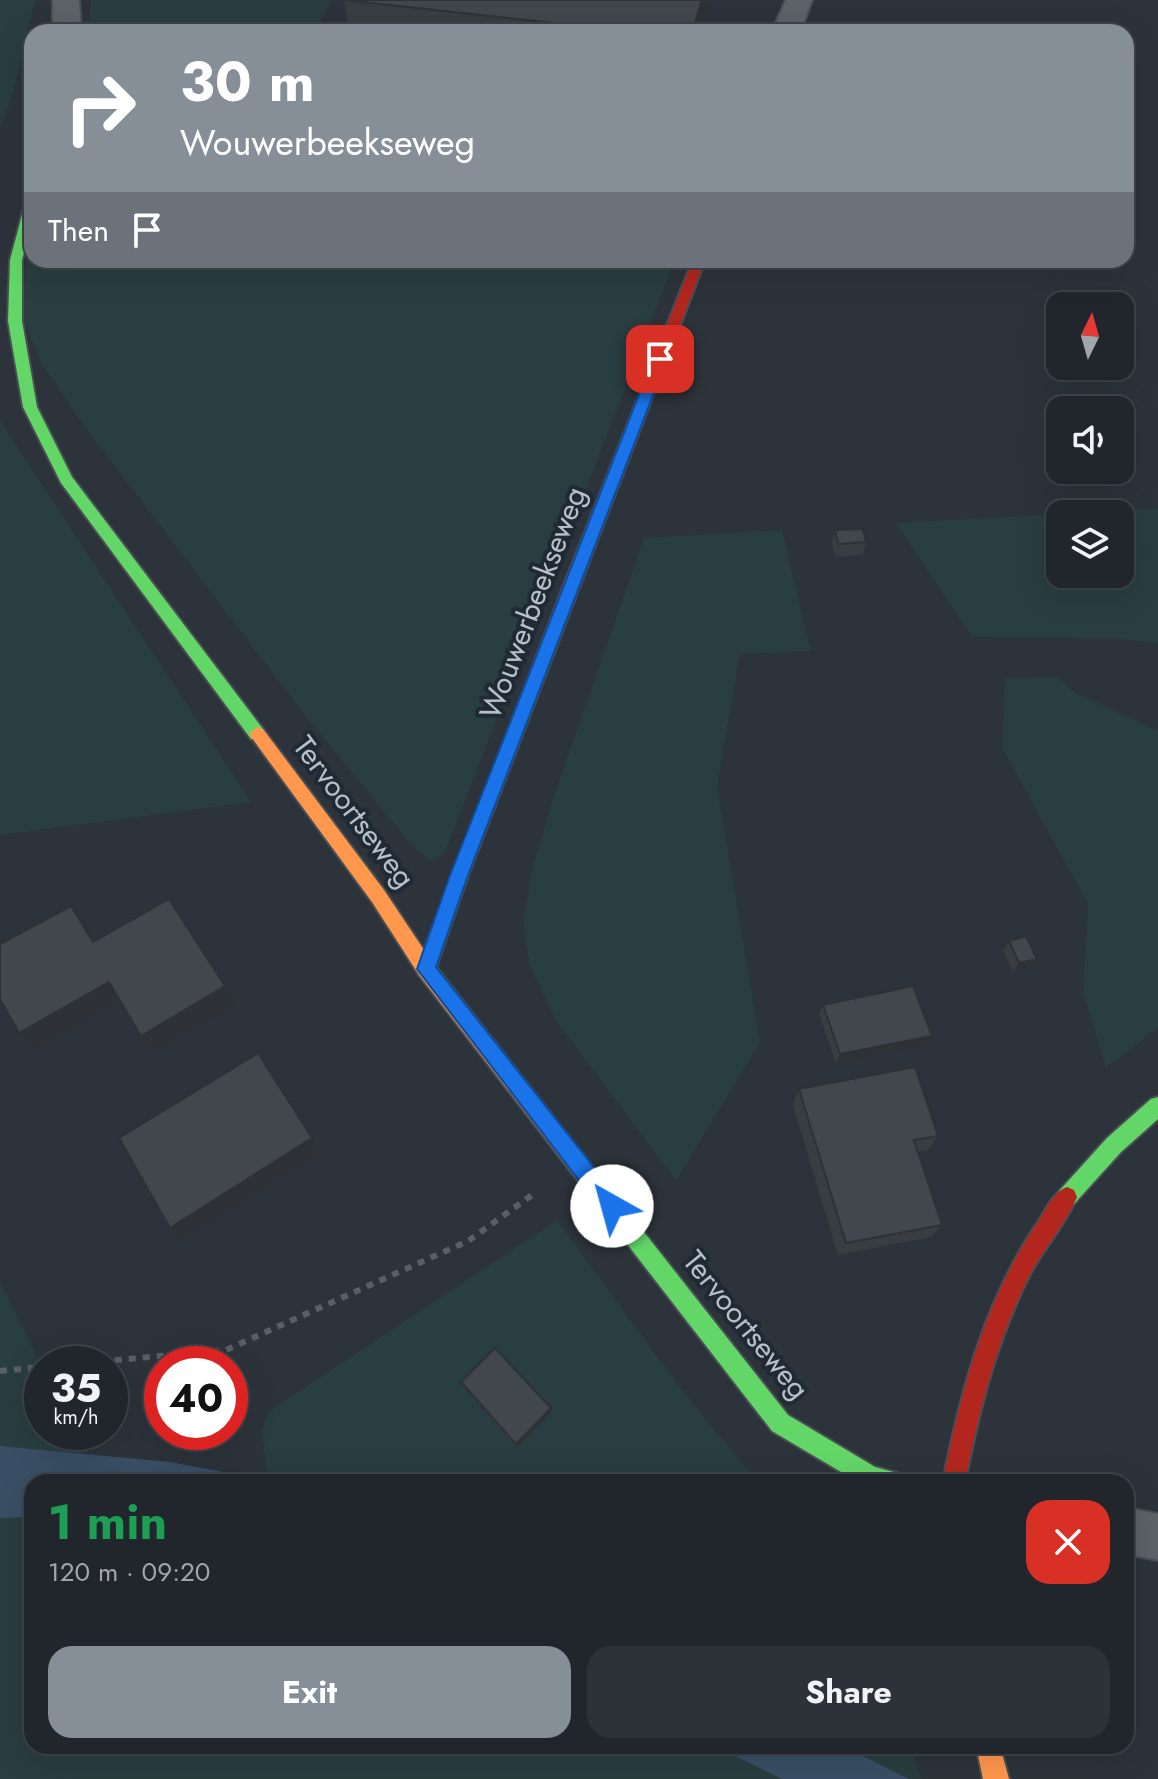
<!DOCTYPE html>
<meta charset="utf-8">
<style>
body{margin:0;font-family:Jost,sans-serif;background:#2d3238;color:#f1f3f6;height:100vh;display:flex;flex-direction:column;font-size:30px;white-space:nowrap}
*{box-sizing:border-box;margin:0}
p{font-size:26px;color:#a2a5a9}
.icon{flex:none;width:44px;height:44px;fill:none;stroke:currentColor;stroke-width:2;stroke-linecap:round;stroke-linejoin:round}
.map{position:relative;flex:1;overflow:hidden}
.drawer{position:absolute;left:24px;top:1474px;width:1110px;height:280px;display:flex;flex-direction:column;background:#21262c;border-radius:24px;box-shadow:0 8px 32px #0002,0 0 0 2px #3e4348}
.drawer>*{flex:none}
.banner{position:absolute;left:24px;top:24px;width:1110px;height:244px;border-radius:24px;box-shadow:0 8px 32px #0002,0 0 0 2px #3e4348;background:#868f98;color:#fff;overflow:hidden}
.needle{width:52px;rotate:5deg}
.fabs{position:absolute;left:1046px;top:292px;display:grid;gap:16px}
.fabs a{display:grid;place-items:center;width:88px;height:88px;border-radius:16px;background:#21262c;box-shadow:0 8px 32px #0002,0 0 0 2px #3e4348;font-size:40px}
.speed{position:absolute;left:24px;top:1346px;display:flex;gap:16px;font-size:40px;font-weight:700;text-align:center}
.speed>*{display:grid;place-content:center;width:104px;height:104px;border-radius:50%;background:#21262c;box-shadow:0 8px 32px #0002,0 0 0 2px #3e4348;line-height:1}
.speed small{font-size:20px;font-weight:400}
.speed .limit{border:12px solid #d22;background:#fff;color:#111}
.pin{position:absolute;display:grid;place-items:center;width:68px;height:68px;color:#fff;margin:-34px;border-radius:16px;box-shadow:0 4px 12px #0006}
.me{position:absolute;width:88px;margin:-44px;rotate:322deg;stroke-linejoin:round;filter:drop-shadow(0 0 6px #0008)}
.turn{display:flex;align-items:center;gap:28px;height:168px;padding:0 24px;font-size:36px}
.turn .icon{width:104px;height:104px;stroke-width:2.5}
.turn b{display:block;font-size:56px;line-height:68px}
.then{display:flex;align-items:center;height:76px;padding:0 24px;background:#0003;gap:16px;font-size:30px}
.round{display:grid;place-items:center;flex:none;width:84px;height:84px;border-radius:24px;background:#2d3238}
.summary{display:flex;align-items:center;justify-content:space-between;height:136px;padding:0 24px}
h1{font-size:48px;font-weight:700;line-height:60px;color:#1e9e55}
.action{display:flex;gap:16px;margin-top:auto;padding:16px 24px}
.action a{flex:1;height:92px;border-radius:24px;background:#868f98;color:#fff;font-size:32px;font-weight:700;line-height:92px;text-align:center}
.action a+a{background:#2d3238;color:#f1f3f6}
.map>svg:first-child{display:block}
</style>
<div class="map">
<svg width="1158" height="1779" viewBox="0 0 1158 1779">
<rect width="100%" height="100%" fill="#2c333a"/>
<!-- green -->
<g fill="#293e40">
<path d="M0 0H35L12 97 0 128Z"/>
<path d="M91 0H331L315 32H88Z"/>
<path d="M32 209V260H675L444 855 431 861 412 846 297 705 91 435 42 365 21 315Z"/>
<path d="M0 419 6 430 251 802 0 835Z"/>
<path d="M1158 509V643L1109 638 972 637 896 523 1060 514V574H1120V514H1062Z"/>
<path d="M782 530 811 651 740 654 717 786 760 1042 676 1181 557 1022 530 967 523 922 533 865 556 790 644 538Z"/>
<path d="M1058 677 1074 692 1158 731V1028L1106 1068 1083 992 1088 904 1002 748 1005 678Z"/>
<path d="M557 1220 682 1390 757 1482 268 1480 262 1432 268 1412Z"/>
<path d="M0 1281 42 1367V1432H74L85 1454 0 1446Z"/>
<path d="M32 1517V1746H715L782 1779H0V1518Z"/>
<path d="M843 1746H911L921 1779H909Z"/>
</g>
<!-- water -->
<g fill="#3a4f65">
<path d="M0 1446 170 1462 276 1482H32V1517L0 1518Z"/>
<path d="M715 1746H843L909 1779H782Z"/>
</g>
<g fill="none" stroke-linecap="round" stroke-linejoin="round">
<!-- lane casing -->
<g stroke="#4a4f54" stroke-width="4">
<path id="lane" d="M1126 1508 1158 1514V1560L1126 1554Z"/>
</g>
<!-- street casing -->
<g stroke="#4a4f54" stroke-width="4">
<g id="street">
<path d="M53 0H79L81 32H53Z"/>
<path d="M786 0H812L800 32H772Z"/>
</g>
</g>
<!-- fast casing -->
<g stroke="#4a4f54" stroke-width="4">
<g id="fast">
<path d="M32 196V224L22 260V321L37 407 72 477 263 729 265 734 263 739H251L61 483 23 407 8 321 10 260 26 200Z"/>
<path d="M1158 1097V1119L1121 1152 1074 1204 1067 1207 1060 1204 1057 1197 1060 1190 1107 1138 1151 1099Z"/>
<path d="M566 1139 573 1142 788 1415 875 1467 901 1474 904 1482H858L772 1431 559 1156 556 1149 559 1142Z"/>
</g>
</g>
<!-- slow casing -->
<g stroke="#4a4f54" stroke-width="4">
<g id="slow">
<path d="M572 579 580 585 467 878 436 967 573 1142 576 1149 573 1156 566 1159 559 1156 419 975 372 902 249 734 257 727 263 729 384 890 424 950 564 585Z"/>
<path d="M976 1746H1000L1009 1779H983Z"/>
</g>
</g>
<!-- jam casing -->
<g stroke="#4a4f54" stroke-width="4">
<g id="jam">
<path d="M693 260H705L580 585 572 591 566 589 564 585Z"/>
<path d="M1067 1187 1074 1190 1077 1197C1065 1225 1043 1249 1029 1276 996 1342 979 1410 965 1482H943C961 1390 986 1297 1040 1219 1047 1208 1054 1192 1067 1187Z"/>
</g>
</g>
<!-- path -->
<g stroke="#596065" stroke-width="6" stroke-dasharray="7 7" stroke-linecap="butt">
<path d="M73 1364 226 1350 468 1241 532 1195"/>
<path d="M0 1371 42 1367"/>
</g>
<!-- lane -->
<use href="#lane" fill="#5c6268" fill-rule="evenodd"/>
<!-- street -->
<use href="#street" fill="#5c6268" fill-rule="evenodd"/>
<!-- fast -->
<use href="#fast" fill="#63d668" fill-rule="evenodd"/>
<!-- slow -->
<use href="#slow" fill="#ff974d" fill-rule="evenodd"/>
<!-- jam -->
<use href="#jam" fill="#b3261e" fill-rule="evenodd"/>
</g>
<!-- wall -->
<g fill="#383d42">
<path d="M344 0H709L700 32H349Z"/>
<path d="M835 530 866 542 863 555 835 557 832 542Z"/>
<path d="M1009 941 1037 959 1030 968 1013 972 1003 951Z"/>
<path d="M823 1005 932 1036 927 1045 836 1063 819 1014Z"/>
<path d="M799 1089 938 1136 928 1150 918 1152 942 1225 931 1237 838 1255 793 1105Z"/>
<path d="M461 1382 551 1412 517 1448 463 1386Z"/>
</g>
<!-- shaded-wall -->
<g fill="#2e3236">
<path d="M702 0H709L700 32H692Z"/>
<path d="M71 906 84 925 106 960 93 942Z"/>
<path d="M1037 959 1030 968 1013 972 1019 963Z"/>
<path d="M109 982 121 1000 34 1050 19 1033Z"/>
<path d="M225 986 235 1004 153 1052 141 1036Z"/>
<path d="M932 1036 927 1045 836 1063 840 1054Z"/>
<path d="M312 1138 319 1153 182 1240 170 1228Z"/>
<path d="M551 1408V1412L517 1448 516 1444Z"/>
</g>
<!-- building -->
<g fill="#41474d" stroke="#2e3236" stroke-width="2">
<path d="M344 0H702L692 32H635Z"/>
<path d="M863 529 866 542 838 544 835 530Z"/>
<path d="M169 899 225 986 141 1036 109 982 19 1033 0 999V944L71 906 93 942Z"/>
<path d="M1026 936 1037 959 1019 963 1009 941Z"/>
<path d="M913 986 932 1036 840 1054 823 1005Z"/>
<path d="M258 1053 312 1138 170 1228 119 1138Z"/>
<path d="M915 1067 938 1136 914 1140 942 1225 846 1243 799 1089Z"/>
<path d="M495 1348 551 1408 516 1444 461 1382Z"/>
</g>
<!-- route -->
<path fill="#1a73e8" stroke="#114b97" stroke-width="2" d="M660 355 667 359 467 878 436 967 619 1199 622 1206 619 1213 612 1216 604 1213 417 969 449 878 653 359Z"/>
<g text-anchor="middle" stroke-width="8" stroke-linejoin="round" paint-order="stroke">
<!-- street labels -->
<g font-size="30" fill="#b6c0ca" stroke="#1f2a35">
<text transform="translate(533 603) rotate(-69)" y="10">Wouwerbeekseweg</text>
<text transform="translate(354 812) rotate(53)" y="10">Tervoortseweg</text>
<text transform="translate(746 1325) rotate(51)" y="10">Tervoortseweg</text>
</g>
</g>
</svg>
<div class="fabs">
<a><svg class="needle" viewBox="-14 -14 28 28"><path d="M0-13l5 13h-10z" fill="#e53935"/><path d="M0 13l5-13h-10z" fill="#a2a5a9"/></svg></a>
<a><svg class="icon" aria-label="sound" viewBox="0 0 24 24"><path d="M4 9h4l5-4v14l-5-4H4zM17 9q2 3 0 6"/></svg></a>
<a><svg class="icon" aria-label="layers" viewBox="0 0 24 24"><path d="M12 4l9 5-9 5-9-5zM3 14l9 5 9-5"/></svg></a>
</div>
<div class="speed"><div>35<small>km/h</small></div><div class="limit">40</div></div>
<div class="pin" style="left:660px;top:359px;background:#d93025"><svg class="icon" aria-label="arrive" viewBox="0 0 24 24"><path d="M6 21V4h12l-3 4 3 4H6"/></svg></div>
<svg class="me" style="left:612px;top:1206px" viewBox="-20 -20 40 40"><circle r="19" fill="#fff"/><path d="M0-13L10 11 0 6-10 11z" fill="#1a73e8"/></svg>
<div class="banner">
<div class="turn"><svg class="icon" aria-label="right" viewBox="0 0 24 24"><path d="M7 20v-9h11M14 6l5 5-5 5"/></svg><div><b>30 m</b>Wouwerbeekseweg</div></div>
<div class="then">Then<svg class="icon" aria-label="arrive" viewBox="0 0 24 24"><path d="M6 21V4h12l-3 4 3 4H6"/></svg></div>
</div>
<section class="drawer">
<div class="summary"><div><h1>1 min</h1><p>120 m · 09:20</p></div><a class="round" style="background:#d93025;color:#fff"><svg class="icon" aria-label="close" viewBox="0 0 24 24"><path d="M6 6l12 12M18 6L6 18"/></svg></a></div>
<div class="action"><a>Exit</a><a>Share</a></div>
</section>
</div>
